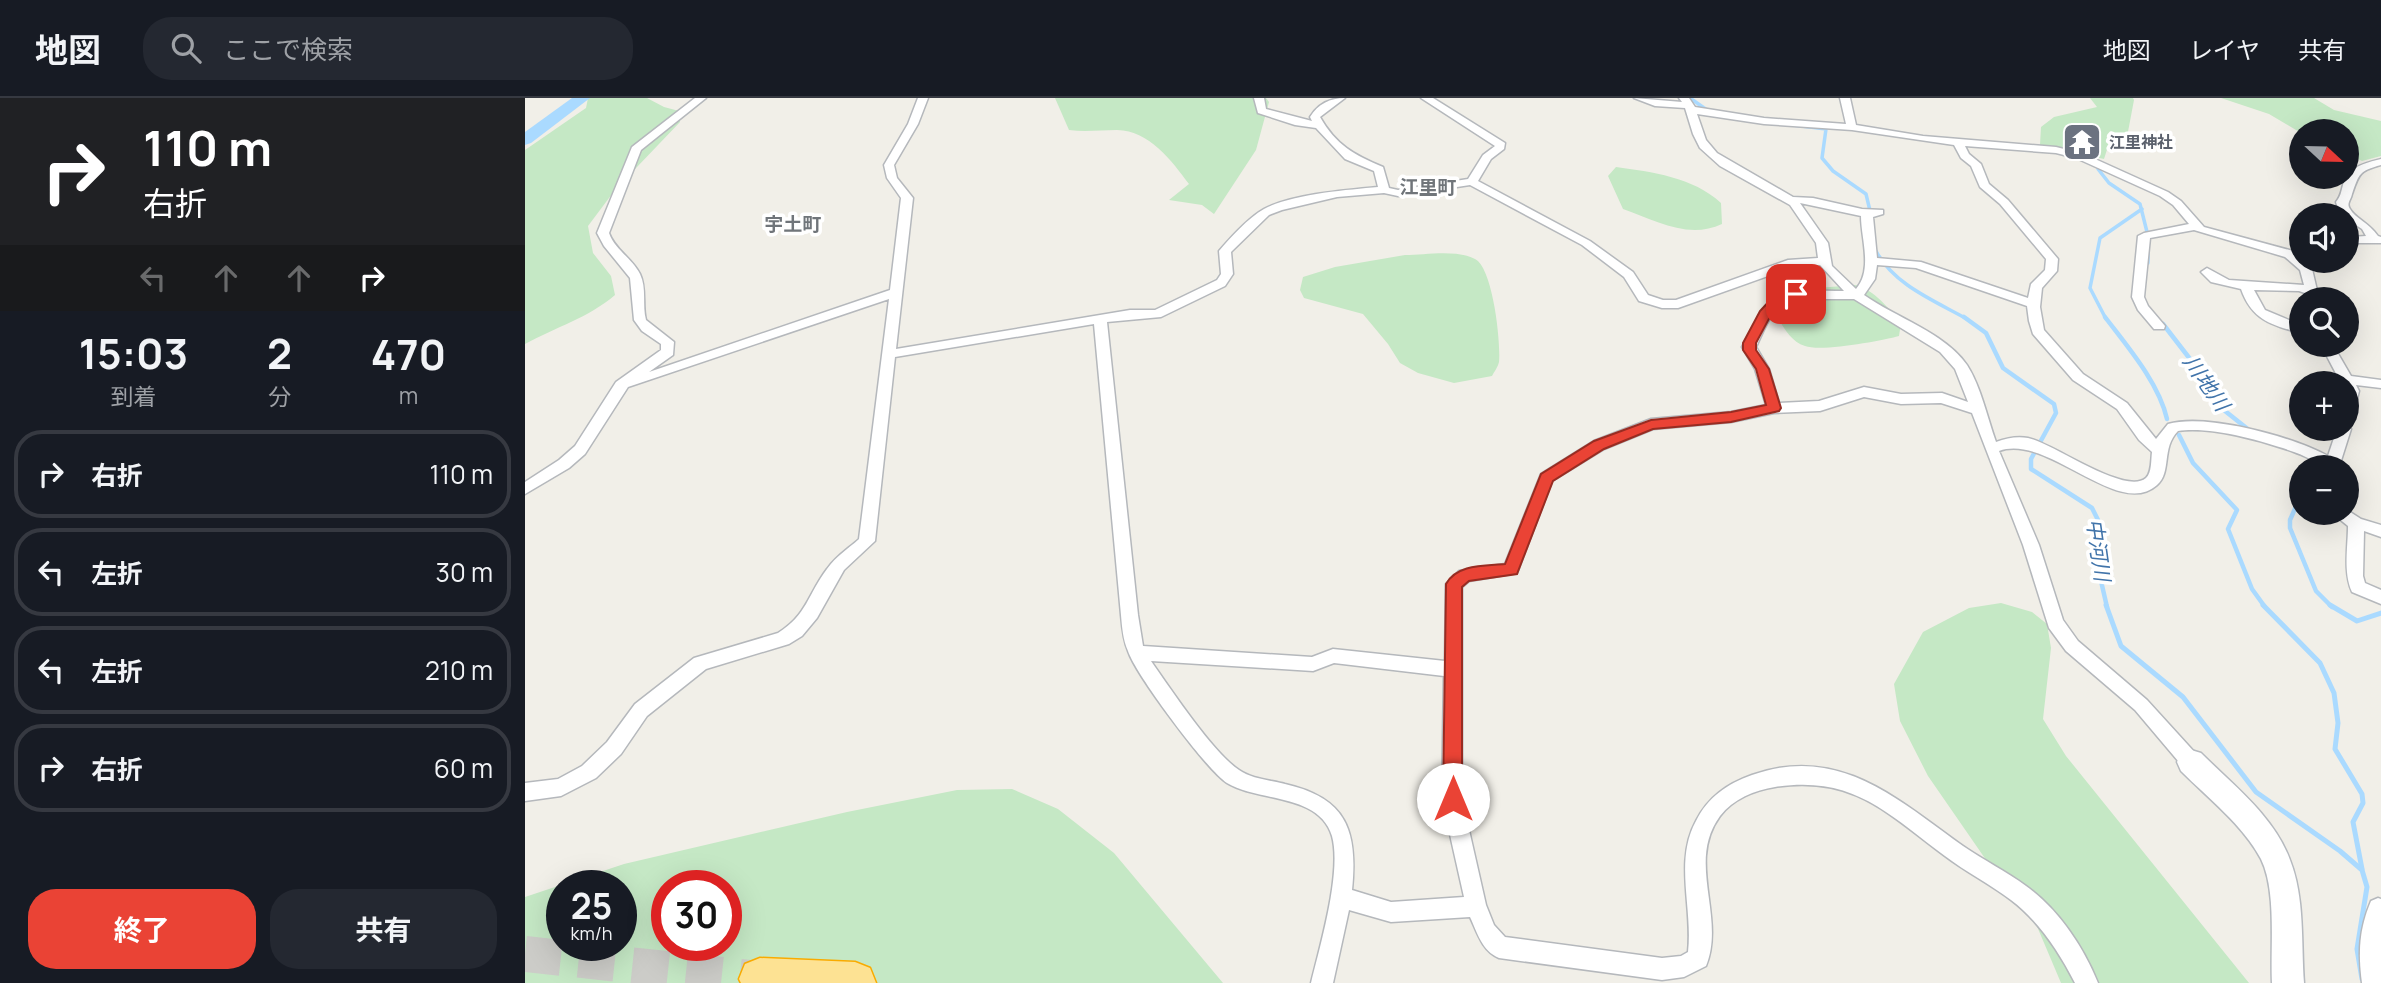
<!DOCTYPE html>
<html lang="ja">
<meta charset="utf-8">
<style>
body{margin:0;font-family:Manrope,"Noto Sans JP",sans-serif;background:#242831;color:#f1f3f6;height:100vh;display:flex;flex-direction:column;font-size:26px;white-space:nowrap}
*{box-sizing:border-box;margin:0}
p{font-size:23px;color:#9ea1a6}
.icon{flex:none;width:38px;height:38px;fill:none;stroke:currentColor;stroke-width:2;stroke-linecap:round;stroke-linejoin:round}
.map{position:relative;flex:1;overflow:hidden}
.details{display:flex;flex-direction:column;background:#171b24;width:525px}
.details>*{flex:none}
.top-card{background:#202124;color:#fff;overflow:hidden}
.needle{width:46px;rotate:112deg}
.controls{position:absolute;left:1764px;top:21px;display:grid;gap:14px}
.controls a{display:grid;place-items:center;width:70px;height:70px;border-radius:50%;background:#171b24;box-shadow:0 7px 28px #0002;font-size:35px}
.speed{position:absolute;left:21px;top:772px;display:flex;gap:14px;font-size:35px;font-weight:700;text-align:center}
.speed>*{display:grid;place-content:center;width:91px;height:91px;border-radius:50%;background:#171b24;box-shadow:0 7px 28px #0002;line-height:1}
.speed small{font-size:18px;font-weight:400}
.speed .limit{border:10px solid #d22;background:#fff;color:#111}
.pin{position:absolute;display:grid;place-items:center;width:60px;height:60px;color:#fff;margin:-30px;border-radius:14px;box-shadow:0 4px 10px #0006}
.me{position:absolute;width:77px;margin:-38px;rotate:0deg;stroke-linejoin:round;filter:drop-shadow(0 0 5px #0008)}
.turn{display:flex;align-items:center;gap:24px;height:147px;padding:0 28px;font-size:32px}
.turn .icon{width:91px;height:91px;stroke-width:2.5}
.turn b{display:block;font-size:49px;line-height:60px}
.lanes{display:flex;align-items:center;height:66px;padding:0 28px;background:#0003;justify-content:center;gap:35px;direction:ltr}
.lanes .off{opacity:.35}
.eta{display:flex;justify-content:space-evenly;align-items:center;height:119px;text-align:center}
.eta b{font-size:42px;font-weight:700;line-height:49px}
.button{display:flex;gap:14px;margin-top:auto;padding:14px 28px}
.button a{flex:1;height:80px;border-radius:28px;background:#ea4335;color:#fff;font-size:28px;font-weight:700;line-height:80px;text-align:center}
.button a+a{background:#242831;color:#f1f3f6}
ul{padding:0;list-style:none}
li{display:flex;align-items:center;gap:21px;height:88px;margin:0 14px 10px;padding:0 14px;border:4px solid #363941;border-radius:28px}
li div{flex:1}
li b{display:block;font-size:26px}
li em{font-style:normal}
header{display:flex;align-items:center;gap:42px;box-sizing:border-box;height:98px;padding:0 35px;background:#171b24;border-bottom:2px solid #363941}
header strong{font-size:33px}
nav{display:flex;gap:38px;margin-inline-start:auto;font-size:24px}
.search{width:490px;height:63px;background:#242831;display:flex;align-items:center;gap:18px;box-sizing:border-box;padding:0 24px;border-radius:28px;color:#9ea1a6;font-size:26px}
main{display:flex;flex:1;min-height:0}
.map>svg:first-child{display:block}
</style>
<header>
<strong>地図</strong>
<div class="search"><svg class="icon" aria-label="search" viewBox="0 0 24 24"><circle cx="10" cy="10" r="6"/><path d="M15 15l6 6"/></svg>ここで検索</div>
<nav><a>地図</a><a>レイヤ</a><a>共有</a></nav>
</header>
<main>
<section class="details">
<div class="top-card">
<div class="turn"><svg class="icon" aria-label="right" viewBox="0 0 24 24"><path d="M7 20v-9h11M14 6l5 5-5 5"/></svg><div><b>110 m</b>右折</div></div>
<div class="lanes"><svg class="icon off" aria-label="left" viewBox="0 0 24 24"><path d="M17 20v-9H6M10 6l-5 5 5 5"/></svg><svg class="icon off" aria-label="ahead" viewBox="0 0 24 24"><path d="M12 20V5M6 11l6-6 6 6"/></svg><svg class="icon off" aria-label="ahead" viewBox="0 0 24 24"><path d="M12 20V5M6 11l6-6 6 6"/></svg><svg class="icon" aria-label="right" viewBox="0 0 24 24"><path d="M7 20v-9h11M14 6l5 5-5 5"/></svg></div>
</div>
<div class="eta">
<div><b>15:03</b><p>到着</p></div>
<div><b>2</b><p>分</p></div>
<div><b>470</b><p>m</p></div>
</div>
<ul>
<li><svg class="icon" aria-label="right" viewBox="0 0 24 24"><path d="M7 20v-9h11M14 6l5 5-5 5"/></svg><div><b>右折</b></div><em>110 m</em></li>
<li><svg class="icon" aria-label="left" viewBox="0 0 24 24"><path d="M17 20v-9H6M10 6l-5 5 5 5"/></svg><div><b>左折</b></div><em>30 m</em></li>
<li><svg class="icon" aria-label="left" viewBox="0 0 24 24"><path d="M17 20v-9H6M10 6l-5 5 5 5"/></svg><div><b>左折</b></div><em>210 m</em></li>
<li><svg class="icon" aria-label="right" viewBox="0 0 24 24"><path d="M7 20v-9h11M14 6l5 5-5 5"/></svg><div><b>右折</b></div><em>60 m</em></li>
</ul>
<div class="button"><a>終了</a><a>共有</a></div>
</section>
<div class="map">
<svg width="1856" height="885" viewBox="0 0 1856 885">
<rect width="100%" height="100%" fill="#f1efe8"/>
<!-- green -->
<g fill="#c5e8c5" fill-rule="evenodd">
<path d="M63 0H122L139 9 154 13 155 24 90 92 63 128 68 155 86 178 90 197C63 220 31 229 0 246V52L61 10Z"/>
<path d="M530 0H741L744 4 731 52 689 116 677 107 644 102 664 86C646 62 625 33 592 32 576 32 560 34 544 32Z"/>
<path d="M1565 0H1608L1609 2 1602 39 1587 36 1579 61 1515 47 1516 29 1529 19 1572 9Z"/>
<path d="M1696 0H1789L1809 12 1856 23V58L1837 63 1822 56V33H1776V35L1744 16Z"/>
<path d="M1091 69C1127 74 1168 79 1196 105L1197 126C1163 142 1130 122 1098 111L1083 78Z"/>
<path d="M880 157C900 157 931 151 950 161 968 170 976 245 974 264 973 269 969 274 967 278L929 285 893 275 875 265 863 246 838 216 779 200 775 192 778 179 810 169Z"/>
<path d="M1330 187C1350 192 1363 210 1376 225L1374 238C1356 243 1296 254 1280 248 1264 243 1256 225 1248 211L1255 193Z"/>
<path d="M1476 505 1507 514 1522 526 1526 550 1518 621 1541 658 1724 885H1536L1511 826 1468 772 1403 678 1375 623 1369 586 1398 534 1444 510Z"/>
<path d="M487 691 533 711 589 755 698 885H0V799L99 766 322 714 432 692ZM37 788H96V847H37ZM142 788H201V847H142Z"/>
</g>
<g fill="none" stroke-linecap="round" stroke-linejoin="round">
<!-- stream-far2 -->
<g stroke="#aadaff" stroke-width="3.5">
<path d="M1165 0 1182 12"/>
<path d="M1252 25 1301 31 1297 60 1308 73 1341 96 1346 117"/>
<path d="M1548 42 1547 36 1564 38 1569 55"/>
<path d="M1573 71 1584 85 1615 106 1622 134"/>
<path d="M1351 153C1369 187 1410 203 1442 221"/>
<path d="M1623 155V165"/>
<path d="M1581 221 1565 190 1575 140 1617 111"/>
</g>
<!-- stream-far1 -->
<g stroke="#aadaff" stroke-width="4.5">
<path d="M1439 219 1461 235 1478 270 1529 306 1531 315 1506 361V371L1567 410 1573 422 1576 483 1582 509"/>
<path d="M1580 219C1602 248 1634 285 1642 321"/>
<path d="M1638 226 1689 292 1695 309 1724 332"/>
<path d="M1654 337 1668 365 1712 412 1703 431 1727 491 1740 509"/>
<path d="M1776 397 1765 422V430L1791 493 1807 509"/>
</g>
<!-- stream -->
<g stroke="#aadaff" stroke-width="5">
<path d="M1581 507 1596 548 1658 599 1731 694 1815 753 1837 772 1842 789 1832 851 1837 881"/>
<path d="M1738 507 1795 565 1809 595 1813 625 1810 651 1837 696 1838 705 1828 724 1837 771"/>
<path d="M1805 507 1832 523 1856 515"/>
</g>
<!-- river -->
<path fill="#aadaff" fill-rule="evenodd" d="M47 0H65L6 45 0 47V34Z"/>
<!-- highway-tunnel -->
<path stroke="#ccccc8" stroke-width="36" stroke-dasharray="36 18" stroke-linecap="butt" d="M0 856 235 881"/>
<!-- street casing -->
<g stroke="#b5b8bc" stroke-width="3">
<g id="street">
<path d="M170 0H181L116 52 84 135C90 152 107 160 115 176 122 190 117 207 121 222L149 244 148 257 124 274 365 192 376 100 362 80 359 67 383 26 393 0H403L393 26 369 67 372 80 388 100 371 251 605 212H630L692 182 696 176 694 153C706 139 723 120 739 111 767 96 821 92 853 89L849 73 820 61 791 30 770 27 733 15 729 0H739L741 11 787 23 785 19C793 6 805 0 820 0L795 19C811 47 829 57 858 69L864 90 873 92 943 81 958 57 970 48 896 0H908L980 45 979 51 966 61 953 83 1065 143 1108 174 1123 197 1138 202H1151L1263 162 1293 160 1291 145 1265 107 1195 68 1175 50 1168 36 1160 10 1130 8 1109 0 1157 4 1154 0H1164L1170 9 1239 20 1321 26 1315 0H1325L1331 27 1398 38 1531 49 1559 56 1643 94 1656 103 1679 129 1768 153 1787 171 1794 201H1782L1780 195 1774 193 1729 192 1740 212 1776 227V235C1746 227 1727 222 1716 191L1686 184 1676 174 1682 170 1704 182 1779 187 1775 172 1760 159 1669 132 1625 140 1619 199 1623 208 1640 228 1639 231H1629L1613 212 1607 199 1613 138 1619 135 1664 126 1648 107 1635 98 1551 60 1531 55 1440 48 1444 56 1456 66 1464 86 1483 102 1533 161 1532 173 1517 190 1515 209 1519 232 1558 276 1602 305 1631 341 1643 326C1682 315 1768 339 1803 358L1812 331H1822V327L1826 331 1814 369C1797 369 1786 360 1769 354 1739 343 1685 328 1653 333 1636 350 1647 374 1632 387 1593 422 1523 335 1474 353L1514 447 1538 522 1553 543 1622 602 1673 658 1675 664 1673 670 1666 672 1659 670 1610 612 1541 553 1524 530 1498 447 1447 315 1416 305 1376 306 1339 299 1295 313 1249 315 1206 324 1128 331 1079 351 1027 383 992 475 944 483 937 489V701L961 807 969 827 980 839 1137 860 1156 858 1163 854C1168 810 1149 763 1171 723 1183 699 1202 686 1227 677 1314 646 1372 701 1438 748 1458 762 1481 773 1501 788 1533 811 1558 848 1573 885H1550C1534 854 1514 823 1486 802 1465 786 1441 774 1420 758 1362 715 1328 677 1250 689 1230 692 1208 701 1195 718 1161 764 1201 819 1181 868L1159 879 1137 882 974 860C957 853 952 834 945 819L866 824 824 812 808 885H786C795 848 817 774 807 738 794 695 733 704 702 685 682 672 611 577 603 553 598 542 597 529 596 517L569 226 370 259 350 443 319 472 292 520 277 538 264 546 181 571 122 618 96 656 71 680 36 698 0 703V685L33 681 57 668 82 644 110 606 169 560 253 535C282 517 283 496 302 471 311 458 323 451 334 441L364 201 103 289 60 356 44 370 0 396V384L34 362 50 348 91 284 136 252V246L117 233 109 222 105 180 79 148 72 135 107 49ZM1172 16 1239 26 1327 32 1429 47 1436 60 1446 68 1455 89 1475 106 1521 161 1520 172 1506 186 1503 200 1396 164 1352 160 1348 119 1358 116V112L1337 111 1288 100 1268 99 1192 55 1181 42ZM945 87 1057 147 1099 179 1114 203 1137 210H1153L1268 169 1295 167 1319 193C1251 193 1250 186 1217 249L1230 271 1241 307 1206 314 1126 321 1069 343 1016 376 980 466 934 473 921 486 920 563 808 551 787 559 618 548 613 517 582 224 636 219 700 188 708 176 706 154 744 117 757 112 812 99 859 95 873 98ZM1275 105 1336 118C1336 141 1348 172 1331 191L1307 168 1303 145ZM1352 167 1391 170 1502 208 1504 223 1508 236 1548 282 1592 311 1614 342 1627 354C1626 361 1627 375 1621 380 1600 398 1528 345 1503 340 1492 338 1482 340 1471 344 1462 319 1456 289 1442 267 1420 235 1370 219 1339 197L1350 181ZM1266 201H1329L1415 254 1430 271 1443 304 1417 295 1376 296 1339 289 1294 303 1254 305 1244 271 1231 249C1240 230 1246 210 1266 201ZM626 563 788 573 809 565 919 578 917 701 939 799 866 804 827 792C833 733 822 700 760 686 745 682 727 681 714 672 688 655 645 590 626 563Z"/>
<path d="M1856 61V67C1834 73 1834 76 1827 96 1826 102 1821 105 1825 111 1830 120 1844 125 1853 138L1856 139V145H1832L1826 152 1822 153V143L1825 139 1841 138 1837 131 1822 121V117L1814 114 1811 104C1816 98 1816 94 1818 87 1822 69 1840 65 1856 61Z"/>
<path d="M1796 247H1808L1826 278 1856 282V290L1831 287 1834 293 1827 322 1822 324V285H1816Z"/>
<path d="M1822 412 1836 421 1856 427V439L1839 433 1838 478 1840 485 1856 492V506L1827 494C1818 474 1823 449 1823 428L1807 415H1822Z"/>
<path d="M1853 800 1856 801V885H1837C1833 855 1834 831 1846 803Z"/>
</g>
</g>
<!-- secondary casing -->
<g stroke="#b6babf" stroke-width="3">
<path id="secondary" d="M1666 652 1676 655C1708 687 1749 718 1765 762 1780 800 1776 845 1779 885H1747C1745 850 1752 793 1736 761 1718 727 1683 700 1656 673L1652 664 1656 655Z"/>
</g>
<!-- highway casing -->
<g stroke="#f9ab00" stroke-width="3">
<path id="highway" d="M235 860 330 864 345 870 351 885H216L214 881 220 866Z"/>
</g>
<!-- street -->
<use href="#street" fill="#fff" fill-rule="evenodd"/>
<!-- secondary -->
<use href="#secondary" fill="#fff" fill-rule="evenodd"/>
<!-- highway -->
<use href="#highway" fill="#fde293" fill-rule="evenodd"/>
</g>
<!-- route -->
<path fill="#ea4335" stroke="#982c22" stroke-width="2" d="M1271 193 1276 194V199L1257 204 1247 215 1231 245V252L1244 271 1256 310 1254 313 1206 324 1128 331 1079 351 1028 383 992 476 944 483 937 489V701L934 708 928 710 921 708 918 701 921 486C932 466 959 468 980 466L1016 376 1069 343 1126 322 1206 314 1241 307 1231 271 1218 252V245L1235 213 1248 199Z"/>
<!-- icons -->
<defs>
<g id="temple-square" transform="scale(2.0125)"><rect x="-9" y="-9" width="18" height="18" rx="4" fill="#6b7280" stroke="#fff"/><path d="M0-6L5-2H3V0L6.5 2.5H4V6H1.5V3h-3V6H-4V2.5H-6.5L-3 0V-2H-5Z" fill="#fff"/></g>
</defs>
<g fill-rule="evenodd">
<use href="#temple-square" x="1557" y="44"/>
</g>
<g text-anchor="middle" stroke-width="7" stroke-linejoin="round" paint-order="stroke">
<!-- far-worship labels -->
<g font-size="16" font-weight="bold" fill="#5b616d" stroke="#fff" text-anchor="start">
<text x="1584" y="50">江里神社</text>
</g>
<!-- far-quarter labels -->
<g font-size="19" font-weight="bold" fill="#70757a" stroke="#fff">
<text x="903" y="96">江里町</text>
<text x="268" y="133">宇土町</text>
</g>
<!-- water labels -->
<g font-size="21" font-style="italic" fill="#4174aa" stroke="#fff">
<text transform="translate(1681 285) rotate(55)" y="7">川地川</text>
<text transform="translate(1573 452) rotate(82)" y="7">中河川</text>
</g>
</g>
</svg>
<div class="controls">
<a><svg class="needle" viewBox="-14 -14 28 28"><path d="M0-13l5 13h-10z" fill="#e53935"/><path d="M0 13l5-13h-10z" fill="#9ea1a6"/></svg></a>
<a><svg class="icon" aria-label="sound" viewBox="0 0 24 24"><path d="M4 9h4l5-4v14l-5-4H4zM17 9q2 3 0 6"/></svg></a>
<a><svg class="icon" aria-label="search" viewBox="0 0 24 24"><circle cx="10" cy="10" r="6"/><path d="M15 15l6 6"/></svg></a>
<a>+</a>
<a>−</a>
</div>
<div class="speed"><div>25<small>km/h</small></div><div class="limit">30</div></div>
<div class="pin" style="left:1271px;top:196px;background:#d93025"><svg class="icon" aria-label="arrive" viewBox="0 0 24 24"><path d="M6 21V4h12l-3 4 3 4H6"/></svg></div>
<svg class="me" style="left:928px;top:701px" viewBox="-20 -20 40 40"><circle r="19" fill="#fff"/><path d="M0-13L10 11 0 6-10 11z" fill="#ea4335"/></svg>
</div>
</main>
